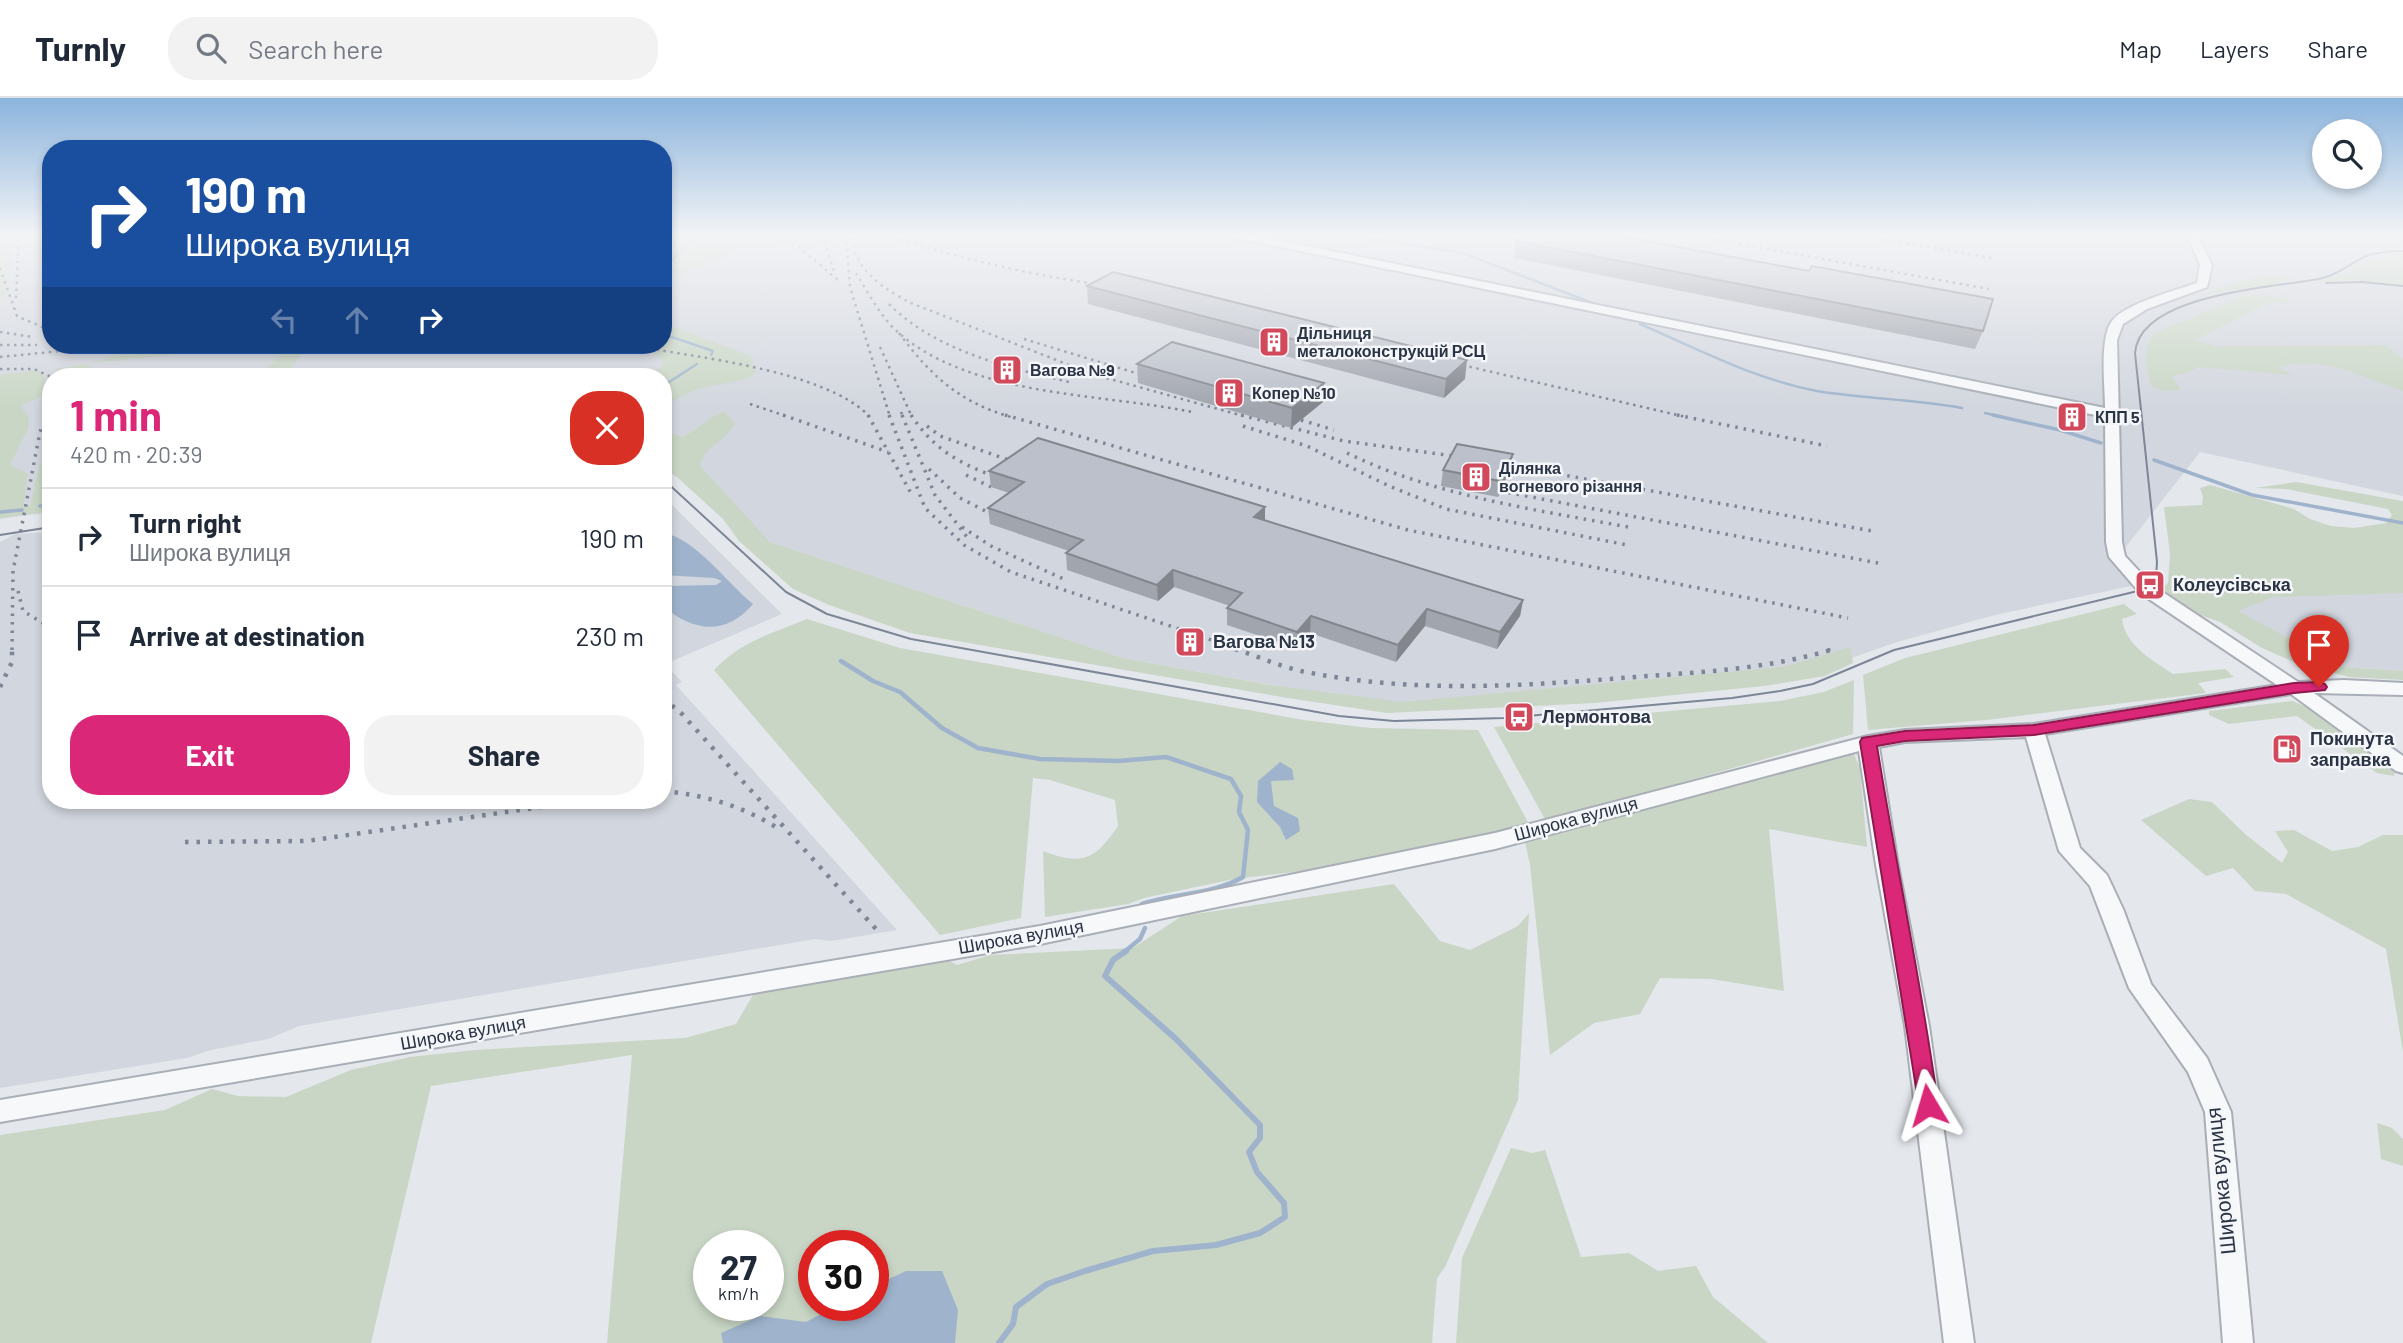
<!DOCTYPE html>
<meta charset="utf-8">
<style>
body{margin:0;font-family:Barlow,sans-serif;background:#f2f2f3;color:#1f2937;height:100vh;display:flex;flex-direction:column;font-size:26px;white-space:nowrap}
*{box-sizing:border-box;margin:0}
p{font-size:23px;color:#747a83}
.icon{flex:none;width:38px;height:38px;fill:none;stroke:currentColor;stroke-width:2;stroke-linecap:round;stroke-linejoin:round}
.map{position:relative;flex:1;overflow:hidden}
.side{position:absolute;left:42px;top:270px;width:630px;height:441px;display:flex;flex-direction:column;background:#fff;border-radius:28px;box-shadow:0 4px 10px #0003}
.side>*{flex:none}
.top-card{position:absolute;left:42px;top:42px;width:630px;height:214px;border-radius:28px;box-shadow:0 4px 10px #0003;background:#1a4fa0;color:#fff;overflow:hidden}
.controls{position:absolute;left:2312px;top:21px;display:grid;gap:14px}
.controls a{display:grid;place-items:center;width:70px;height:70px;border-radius:50%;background:#fff;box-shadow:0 4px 10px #0003;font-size:35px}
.speed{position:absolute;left:693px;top:1132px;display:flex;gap:14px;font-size:35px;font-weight:700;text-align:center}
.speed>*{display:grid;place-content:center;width:91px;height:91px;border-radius:50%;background:#fff;box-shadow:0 4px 10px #0003;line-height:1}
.speed small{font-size:18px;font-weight:400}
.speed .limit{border:10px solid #d22;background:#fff;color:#111}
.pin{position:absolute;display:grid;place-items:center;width:60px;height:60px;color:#fff;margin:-72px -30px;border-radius:50% 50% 50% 0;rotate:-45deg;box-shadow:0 0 7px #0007}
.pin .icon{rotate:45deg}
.me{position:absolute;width:77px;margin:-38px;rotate:353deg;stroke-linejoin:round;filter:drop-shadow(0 0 5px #0008)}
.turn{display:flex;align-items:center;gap:24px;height:147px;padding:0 28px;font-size:32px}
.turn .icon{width:91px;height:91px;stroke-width:2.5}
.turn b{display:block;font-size:49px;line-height:60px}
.lanes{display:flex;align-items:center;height:66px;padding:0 28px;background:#0003;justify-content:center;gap:35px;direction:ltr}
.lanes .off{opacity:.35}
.round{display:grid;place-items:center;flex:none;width:74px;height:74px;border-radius:28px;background:#f2f2f3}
.headline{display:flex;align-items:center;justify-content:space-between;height:119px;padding:0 28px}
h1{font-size:42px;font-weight:700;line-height:52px;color:#db2777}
.button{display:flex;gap:14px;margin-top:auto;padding:14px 28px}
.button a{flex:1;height:80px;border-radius:28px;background:#db2777;color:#fff;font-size:28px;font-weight:700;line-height:80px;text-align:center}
.button a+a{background:#f2f2f3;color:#1f2937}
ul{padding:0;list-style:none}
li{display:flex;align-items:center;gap:21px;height:98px;padding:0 28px;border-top:2px solid #e0e1e3}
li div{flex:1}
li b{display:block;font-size:26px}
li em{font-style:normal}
header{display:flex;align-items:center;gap:42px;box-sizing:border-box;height:98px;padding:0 35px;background:#fff;border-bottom:2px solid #e0e1e3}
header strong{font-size:33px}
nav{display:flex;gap:38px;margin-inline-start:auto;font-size:24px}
.search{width:490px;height:63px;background:#f2f2f3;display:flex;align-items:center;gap:18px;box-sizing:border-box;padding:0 24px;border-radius:28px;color:#747a83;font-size:26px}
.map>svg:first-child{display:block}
</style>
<header>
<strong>Turnly</strong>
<div class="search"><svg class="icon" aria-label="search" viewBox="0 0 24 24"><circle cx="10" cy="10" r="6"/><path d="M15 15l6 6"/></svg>Search here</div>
<nav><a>Map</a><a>Layers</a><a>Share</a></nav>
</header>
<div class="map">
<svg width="2403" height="1245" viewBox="0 0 2403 1245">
<rect width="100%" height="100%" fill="#e4e7ec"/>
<!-- built -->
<g fill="#d2d6de">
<path d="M0 137H51V247H663V137H2403V398L2200 354 2118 459 2140 486 1995 517 1897 544 1806 576 1404 607 1304 593 1123 560 770 444 663 352V278H51V414L0 421Z"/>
<path d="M663 398 782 516 665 566 682 584 676 587 897 832 831 843 815 841 299 928 268 941 211 952 187 960 0 990V444L15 436 51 434V702H663Z"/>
<path d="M2383 493 2403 495V573L2343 569 2237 513 2274 499Z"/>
</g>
<!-- green -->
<g fill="#c9d6c5" fill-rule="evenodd">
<path d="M0 137H12L11 168 4 200H0Z"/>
<path d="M663 137H747V143L723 158 663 183Z"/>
<path d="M2403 155V187L2348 182 2311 185C2344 178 2369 157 2403 155Z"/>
<path d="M2278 177 2290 181 2272 187 2203 196 2238 184Z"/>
<path d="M2258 196 2283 201 2290 205 2269 204 2196 242 2216 248 2386 247 2403 261V293C2362 279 2322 256 2277 269L2293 277 2199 269 2187 275 2172 278 2181 292 2165 293 2152 289C2146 269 2140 253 2155 235L2241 199Z"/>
<path d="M663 225 751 258 756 275 747 281 697 291 663 308V278H642L660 270 664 263 642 247H663Z"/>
<path d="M151 247H256L87 266 95 274 123 275 120 278H61L56 271 87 266Z"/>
<path d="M298 247 302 256 285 278H260L282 255 275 249Z"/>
<path d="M38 272 45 280 46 296 20 308 29 319 28 330 10 367 28 376 23 409 30 408 40 365 51 372V413L0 420V277Z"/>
<path d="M723 314 735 325C726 344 705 347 700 368L770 444 1123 560 1270 587 1402 604 1784 569 1850 549 1853 565 1825 578 1764 588 1595 605 1387 615 1288 600 910 535 829 507 793 491 739 443 723 421 677 379 663 371V332L683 339C697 331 708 320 723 314Z"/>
<path d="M2296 384 2403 403V495L2274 499 2238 513 2343 569 2403 573V582L2349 579 2294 564 2262 550 2220 524 2197 516 2162 491 2168 485 2170 456 2164 409 2202 407 2203 399 2200 390 2210 387 2294 411 2310 421 2331 428 2354 430 2386 425 2392 417 2388 411 2286 391 2255 390Z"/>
<path d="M2124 506 2137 516 2122 521C2125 547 2152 562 2173 576L2225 571 2234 579 2198 585 2206 595 1986 622 1868 632 1863 577 1905 560Z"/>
<path d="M807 521 900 550 1304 622 1370 630 1478 632 1529 726 1312 772 1234 781 1144 800 1128 806 1045 819 1043 753C1082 768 1095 762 1118 728L1115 702 1050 682 1033 680 1021 820 940 837 714 572C741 543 771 536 807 521Z"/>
<path d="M1854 582 1853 636 1546 723 1494 629 1780 603 1824 594Z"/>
<path d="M2292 603 2307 609 2391 669 2395 672 2394 678 2377 675 2297 618 2229 626 2209 617V613Z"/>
<path d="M1853 654 1860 670 1867 749 1769 731 1784 893 1712 881 1660 880 1640 916 1594 925 1550 957 1530 767 1525 744Z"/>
<path d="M2189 701 2212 704 2245 736 2282 765 2288 754 2275 733 2294 732 2332 753 2358 749 2383 737H2403V954L2386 851 2286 796 2255 793 2233 770 2206 778 2141 722Z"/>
<path d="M1394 786 1440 843 1470 852 1518 828 1529 815 1518 1002 1445 1169 1437 1180 1432 1245H607L632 957 431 988 371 1245H0V1037L165 1012 212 991 238 998 286 999 351 972 410 959 475 952 685 940 736 926 757 890 943 859 957 867 990 857 1133 850 1182 818ZM709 1148H768V1208H709ZM814 1148H873V1208H814Z"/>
<path d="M2377 1025 2392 1030 2403 1041V1068L2381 1061Z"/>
<path d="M1511 1050 1532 1055 1545 1052 1581 1159 1629 1155 1658 1173 1696 1168 1713 1199 1768 1245H1456L1462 1160Z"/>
</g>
<!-- water -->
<g fill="#9fb4cc">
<path d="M663 434C698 443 725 483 753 506 726 538 693 534 663 508V488L716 487 722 483 714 480 663 477Z"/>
<path d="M1280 664 1292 671 1294 682 1271 683 1274 708 1298 720 1300 733 1286 742 1280 729 1257 704 1258 683Z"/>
<path d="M906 1173H942L958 1212 955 1245H723L721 1235 760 1218 806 1224 836 1208H873V1188Z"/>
</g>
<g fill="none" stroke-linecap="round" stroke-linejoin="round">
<!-- stream-far3 -->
<g stroke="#9fb4cc" stroke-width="2.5">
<path d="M1345 137 1463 155 1600 208"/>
<path d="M663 171 697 137"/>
<path d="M1640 226C1698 251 1754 281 1817 293 1865 301 1914 301 1962 310"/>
<path d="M663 236 713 253 711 257"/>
<path d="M663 288 697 266"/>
<path d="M1985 315 2001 319"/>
</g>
<!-- stream-far2 -->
<g stroke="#9fb4cc" stroke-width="3.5">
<path d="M1993 317 2060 332 2101 345"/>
<path d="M2154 362 2252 397 2403 425"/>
<path d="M40 408 51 407"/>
<path d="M0 414 22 412"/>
</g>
<!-- stream-far1 -->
<g stroke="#9fb4cc" stroke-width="4.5">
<path d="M841 563 873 583 900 594 942 630 978 650 1040 661 1118 663 1166 659 1231 681 1241 698 1239 714 1248 732 1243 779C1212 797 1175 795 1142 806L1141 810"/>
<path d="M1123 855 1140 841 1145 830"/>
</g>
<!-- stream -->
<path stroke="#9fb4cc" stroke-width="6" d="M999 1245 1013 1226 1016 1209 1047 1186 1085 1173 1153 1153 1216 1147 1260 1135 1285 1119 1284 1105 1257 1074 1249 1054 1260 1040V1027L1176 941 1105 878 1113 862 1126 853"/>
<!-- minor casing -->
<g stroke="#a9aeb7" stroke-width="4">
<path id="minor" d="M1232 137H1253L2105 310C2105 289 2099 240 2112 223 2124 206 2177 192 2197 185L2200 167 2187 137H2197L2212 167 2207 189 2147 211 2123 226 2117 242 2122 444 2125 458 2152 487 2298 584 2344 582 2403 585V597L2314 595 2403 658V675L2396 673 2291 596 2045 636 2080 750 2107 777 2123 811 2151 886 2207 960 2231 1014 2253 1245H2223L2205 1014 2188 974 2129 890 2090 788 2059 753 2026 639 1905 644 1879 649 1898 767 1929 928 1974 1245H1944L1905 928 1876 767 1859 653 1495 751 1040 846 0 1024V1002L1040 828 1495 735 1868 638 1905 632 2034 626 2277 587 2140 495 2109 459 2106 444 2105 319 1237 140Z"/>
</g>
<!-- minor -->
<use href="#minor" fill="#f7f8fa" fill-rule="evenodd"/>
<!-- tram -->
<g stroke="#7d8696" stroke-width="2">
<path d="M2326 185 2362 184 2403 188"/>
<path d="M663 381 786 494 827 516 911 541 1339 618 1394 623 1504 620 1732 600 1780 593 1813 586 1894 552 2146 491 2156 480 2157 464 2135 255C2140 194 2279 190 2323 180 2339 176 2351 165 2366 158 2378 154 2391 153 2403 153"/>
<path d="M0 437 51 429"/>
</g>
<!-- rail-far2 -->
<g stroke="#7d8696" stroke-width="2.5" stroke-dasharray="2.5 4.5" stroke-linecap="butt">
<path d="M765 137 799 149 839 183"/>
<path d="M822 137 835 176"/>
<path d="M846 137 850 189 890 319"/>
<path d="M887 137C961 161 1034 178 1111 188"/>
<path d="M1691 137 1989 191"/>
<path d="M1858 137 1992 160"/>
<path d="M853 140C853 172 886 192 911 205L1092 276 1247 319"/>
<path d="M0 170 17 218 51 233"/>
<path d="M856 175C869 196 881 220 900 236 974 299 1100 295 1192 314"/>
<path d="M16 200 19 137"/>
<path d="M889 206C936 253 1006 269 1069 284"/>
<path d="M0 234 33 239"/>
<path d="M899 235C931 278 959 304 1011 319"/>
<path d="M1024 241 1149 279"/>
<path d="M0 247H37"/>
<path d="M629 247C693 259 826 272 870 319"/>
<path d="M880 249 912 319"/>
<path d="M0 259 123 247"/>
<path d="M1449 264 1686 319"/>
<path d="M0 271H34L51 279"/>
<path d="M750 306 789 319"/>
<path d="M901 314 903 319"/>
<path d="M46 319 51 307"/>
</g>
<!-- rail-far1 -->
<g stroke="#7d8696" stroke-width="3.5" stroke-dasharray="2.5 6" stroke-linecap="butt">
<path d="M783 317 888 354"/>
<path d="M868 317 913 399"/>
<path d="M889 317 925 410 964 447 1011 474 1241 552"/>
<path d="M902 317 935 397 967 439"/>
<path d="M911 317C935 353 963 368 1003 381"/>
<path d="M1005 317 1408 432 1848 520"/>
<path d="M1241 317 1344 343 1468 360"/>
<path d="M1677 317 1827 348"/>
<path d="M1301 322 1334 332"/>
<path d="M927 328 940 338 1023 367"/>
<path d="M1243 328 1307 348 1389 388 1446 411 1627 447"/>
<path d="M1347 355C1436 398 1532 411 1628 429"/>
<path d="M1492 364 1872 433"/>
<path d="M929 371 960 400 999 420"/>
<path d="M966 377 991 389"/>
<path d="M1500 393 1878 465"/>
<path d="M962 429 991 448 1066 482"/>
<path d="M18 493 23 513 51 530"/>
<path d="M12 552 13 473 40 334 47 317"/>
<path d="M1828 552 1836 550"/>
</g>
<!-- rail -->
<g stroke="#7d8696" stroke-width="4.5" stroke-dasharray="3.5 8" stroke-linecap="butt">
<path d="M1235 551C1257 558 1279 568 1301 573 1411 596 1524 588 1635 579 1703 574 1768 571 1834 551"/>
<path d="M0 589 12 564V551"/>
<path d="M663 600 682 616 876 831"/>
<path d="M663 693C705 697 743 708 779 731"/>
<path d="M185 744 307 743 589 702"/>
</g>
</g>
<!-- wall -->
<g fill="#a1a5ae">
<path d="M1516 143 1983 233 1975 251 1514 160Z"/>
<path d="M1087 188 1465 281 1444 300 1088 206Z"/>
<path d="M1137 266 1324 285 1323 304 1291 330 1138 285Z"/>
<path d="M1510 371 1498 399 1441 388 1443 372Z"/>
<path d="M989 373 1265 422 1523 502 1520 518 1497 551 1425 528 1396 564 1310 535 1296 550 1227 527V510L1230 508 1174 489 1158 503 1067 472 1066 455 1069 453 990 426 988 410 1009 395 991 389Z"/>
</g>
<!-- shaded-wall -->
<g fill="#83868d">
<path d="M1467 262 1465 281 1444 300 1446 281Z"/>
<path d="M1324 285 1323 304 1291 330 1292 310Z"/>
<path d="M1513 356 1510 371 1498 399 1500 383Z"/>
<path d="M1265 409V425L1254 419Z"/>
<path d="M1173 472 1174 489 1158 503 1157 487Z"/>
<path d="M1523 502 1520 518 1497 551 1500 534Z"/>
<path d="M1427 511 1425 528 1396 564 1398 547Z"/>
<path d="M1311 518 1310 535 1296 550 1297 534Z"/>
</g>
<!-- building -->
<g fill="#bbc0ca" stroke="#83868d" stroke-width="2">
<path d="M1523 137H1613L1809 173 1812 168 1993 201 1983 233 1516 143Z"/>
<path d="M1113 174 1467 262 1446 281 1087 188Z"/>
<path d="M1172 244 1324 285 1292 310 1137 266Z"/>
<path d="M1038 340 1265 409 1254 419 1523 502 1500 534 1427 511 1398 547 1311 518 1297 534 1227 510 1242 495 1173 472 1157 487 1066 455 1083 442 988 410 1024 384 989 373Z"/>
<path d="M1457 346 1513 356 1500 383 1443 372Z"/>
</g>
<!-- sky -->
<linearGradient id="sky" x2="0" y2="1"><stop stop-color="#8bb4dd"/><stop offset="0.44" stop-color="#f3f4f6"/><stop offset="1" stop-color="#f3f4f6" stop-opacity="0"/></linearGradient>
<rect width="2403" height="311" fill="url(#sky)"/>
<!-- route -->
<path fill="#db2777" stroke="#8e194d" stroke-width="2" d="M2319 584 2325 586 2327 589 2325 592 2294 595 2034 637 1905 643 1877 648C1896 768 1922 887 1938 1007L1935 1014 1928 1017 1920 1014 1860 644 1862 640 1905 633 2034 627 2294 585Z"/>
<!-- icons -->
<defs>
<g id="building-square" transform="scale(1.575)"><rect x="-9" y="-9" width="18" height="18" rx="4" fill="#d1495b" stroke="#f4f6f9"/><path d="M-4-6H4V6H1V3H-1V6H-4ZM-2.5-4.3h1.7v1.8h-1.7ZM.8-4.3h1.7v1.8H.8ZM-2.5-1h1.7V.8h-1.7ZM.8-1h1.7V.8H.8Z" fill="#fff"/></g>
<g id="bus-square" transform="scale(1.575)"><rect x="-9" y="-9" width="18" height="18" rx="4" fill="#d1495b" stroke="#f4f6f9"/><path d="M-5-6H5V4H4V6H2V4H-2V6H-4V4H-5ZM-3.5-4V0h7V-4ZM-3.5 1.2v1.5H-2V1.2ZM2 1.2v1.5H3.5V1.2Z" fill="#fff"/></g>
<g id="fuel-square" transform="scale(1.575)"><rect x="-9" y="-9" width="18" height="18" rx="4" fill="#d1495b" stroke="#f4f6f9"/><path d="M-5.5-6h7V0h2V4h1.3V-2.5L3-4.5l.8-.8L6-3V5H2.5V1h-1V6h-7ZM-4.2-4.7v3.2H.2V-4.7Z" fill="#fff"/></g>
</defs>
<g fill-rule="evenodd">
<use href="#building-square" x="1274" y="244"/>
<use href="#building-square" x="1007" y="272"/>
<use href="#building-square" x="1229" y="295"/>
<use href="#building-square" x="2072" y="319"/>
<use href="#building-square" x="1476" y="379"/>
<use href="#bus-square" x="2150" y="487"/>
<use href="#building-square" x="1190" y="544"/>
<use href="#bus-square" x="1519" y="619"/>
<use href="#fuel-square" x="2287" y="651"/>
</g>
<g text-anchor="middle" stroke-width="5" stroke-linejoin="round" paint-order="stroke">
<!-- far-poi labels -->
<g font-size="16" font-weight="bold" fill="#2b3445" stroke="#f4f6f9" text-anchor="start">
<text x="1297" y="241">Дільниця<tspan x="1297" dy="18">металоконструкцій РСЦ</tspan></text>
<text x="1030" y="278">Вагова №9</text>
<text x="1252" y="301">Копер №10</text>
<text x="2095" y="325">КПП 5</text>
<text x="1499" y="376">Ділянка<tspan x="1499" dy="18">вогневого різання</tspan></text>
</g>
<!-- poi labels -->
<g font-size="18" font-weight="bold" fill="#2b3445" stroke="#f4f6f9" text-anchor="start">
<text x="2173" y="493">Колеусівська</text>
<text x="1213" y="550">Вагова №13</text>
<text x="1542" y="625">Лермонтова</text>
<text x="2310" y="647">Покинута<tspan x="2310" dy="21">заправка</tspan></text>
</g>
<!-- street labels -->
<g font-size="18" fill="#2b3445" stroke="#f4f6f9">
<text transform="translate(1576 721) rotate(-15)" y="6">Широка вулиця</text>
<text transform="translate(1021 839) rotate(-10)" y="6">Широка вулиця</text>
<text transform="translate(463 935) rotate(-10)" y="6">Широка вулиця</text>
</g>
<!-- near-street labels -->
<g font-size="21" fill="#2b3445" stroke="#f4f6f9">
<text transform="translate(2221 1083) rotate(-96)" y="7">Широка вулиця</text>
</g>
</g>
</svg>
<div class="controls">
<a><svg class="icon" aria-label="search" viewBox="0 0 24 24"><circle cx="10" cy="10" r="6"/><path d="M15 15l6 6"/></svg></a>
</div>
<div class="speed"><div>27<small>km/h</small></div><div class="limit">30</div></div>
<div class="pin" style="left:2319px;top:589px;background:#d93025"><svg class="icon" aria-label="arrive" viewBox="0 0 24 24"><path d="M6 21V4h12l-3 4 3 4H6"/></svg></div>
<svg class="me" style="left:1928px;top:1007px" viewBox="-20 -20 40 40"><path d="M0-17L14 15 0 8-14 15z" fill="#db2777" stroke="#fff" stroke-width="4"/></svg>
<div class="top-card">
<div class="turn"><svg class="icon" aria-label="right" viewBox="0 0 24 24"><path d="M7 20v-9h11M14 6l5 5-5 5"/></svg><div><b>190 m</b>Широка вулиця</div></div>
<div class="lanes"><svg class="icon off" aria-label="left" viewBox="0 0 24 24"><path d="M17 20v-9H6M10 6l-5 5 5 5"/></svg><svg class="icon off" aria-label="ahead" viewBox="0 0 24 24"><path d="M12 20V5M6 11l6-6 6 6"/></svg><svg class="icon" aria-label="right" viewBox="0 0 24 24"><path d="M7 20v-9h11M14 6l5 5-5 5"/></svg></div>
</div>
<section class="side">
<div class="headline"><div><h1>1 min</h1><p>420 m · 20:39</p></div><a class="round" style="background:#d93025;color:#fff"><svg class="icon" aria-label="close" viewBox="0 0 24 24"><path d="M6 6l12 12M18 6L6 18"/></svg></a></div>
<ul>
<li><svg class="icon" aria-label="right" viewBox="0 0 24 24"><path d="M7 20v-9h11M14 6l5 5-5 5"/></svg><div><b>Turn right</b><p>Широка вулиця</p></div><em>190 m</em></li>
<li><svg class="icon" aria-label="arrive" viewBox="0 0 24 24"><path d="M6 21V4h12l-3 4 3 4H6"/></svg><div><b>Arrive at destination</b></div><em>230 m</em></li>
</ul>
<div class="button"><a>Exit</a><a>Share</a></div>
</section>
</div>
